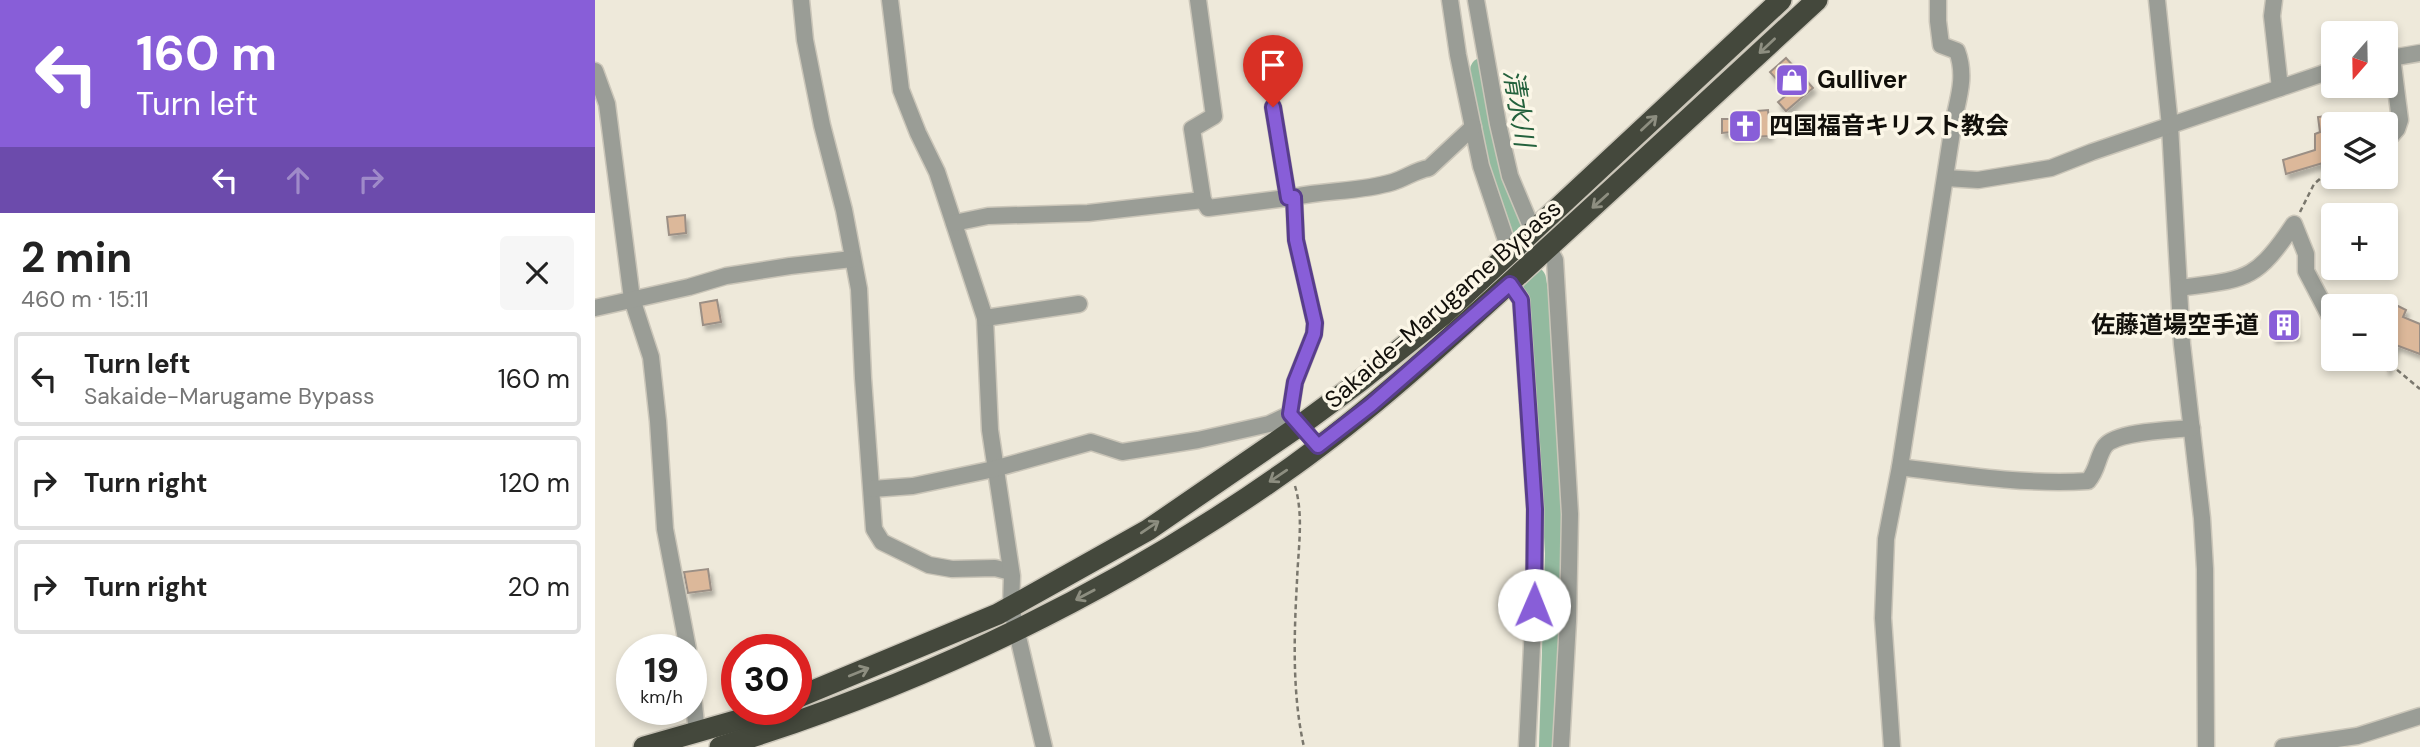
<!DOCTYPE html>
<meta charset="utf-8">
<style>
body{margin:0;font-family:"DM Sans","Noto Sans JP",sans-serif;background:#f6f6f6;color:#222;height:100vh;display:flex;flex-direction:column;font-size:26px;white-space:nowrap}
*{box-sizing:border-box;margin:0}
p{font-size:23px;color:#767676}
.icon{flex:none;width:38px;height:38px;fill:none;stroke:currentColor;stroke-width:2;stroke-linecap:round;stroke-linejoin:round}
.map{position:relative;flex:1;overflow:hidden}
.drawer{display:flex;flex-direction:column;background:#fff;width:595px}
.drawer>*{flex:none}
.top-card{background:#885ed8;color:#fff;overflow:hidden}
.needle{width:46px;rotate:200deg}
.tools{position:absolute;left:1726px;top:21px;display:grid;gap:14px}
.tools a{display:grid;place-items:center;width:77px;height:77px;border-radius:7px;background:#fff;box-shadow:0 4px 10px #0003;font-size:35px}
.speed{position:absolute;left:21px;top:634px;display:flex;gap:14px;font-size:35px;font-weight:700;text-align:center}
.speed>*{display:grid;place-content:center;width:91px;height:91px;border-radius:50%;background:#fff;box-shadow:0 4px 10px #0003;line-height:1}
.speed small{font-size:18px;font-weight:400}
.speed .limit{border:10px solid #d22;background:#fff;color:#111}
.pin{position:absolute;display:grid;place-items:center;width:60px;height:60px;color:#fff;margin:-72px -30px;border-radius:50% 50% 50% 0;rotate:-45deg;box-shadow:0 0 7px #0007}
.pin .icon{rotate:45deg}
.me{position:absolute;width:77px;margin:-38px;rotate:1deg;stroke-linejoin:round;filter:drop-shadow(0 0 5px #0008)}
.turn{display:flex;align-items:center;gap:24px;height:147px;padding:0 21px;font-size:32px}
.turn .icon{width:91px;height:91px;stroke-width:2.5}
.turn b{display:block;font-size:49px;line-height:60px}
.lanes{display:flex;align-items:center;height:66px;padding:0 21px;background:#0003;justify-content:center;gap:35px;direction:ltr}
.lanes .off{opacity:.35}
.round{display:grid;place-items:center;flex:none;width:74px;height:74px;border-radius:7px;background:#f6f6f6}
.head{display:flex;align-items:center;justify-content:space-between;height:119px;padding:0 21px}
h1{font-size:42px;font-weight:700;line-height:52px}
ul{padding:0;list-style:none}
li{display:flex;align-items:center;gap:21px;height:94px;margin:0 14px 10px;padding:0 7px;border:4px solid #e0e0e0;border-radius:7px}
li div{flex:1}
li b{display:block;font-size:26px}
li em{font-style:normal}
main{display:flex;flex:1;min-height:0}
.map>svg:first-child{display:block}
</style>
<main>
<section class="drawer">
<div class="top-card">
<div class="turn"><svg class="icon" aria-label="left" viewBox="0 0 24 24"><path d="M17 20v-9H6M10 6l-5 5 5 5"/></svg><div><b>160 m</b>Turn left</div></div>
<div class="lanes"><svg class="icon" aria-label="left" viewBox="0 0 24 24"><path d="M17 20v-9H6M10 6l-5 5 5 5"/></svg><svg class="icon off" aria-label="ahead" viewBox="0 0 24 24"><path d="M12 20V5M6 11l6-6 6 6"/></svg><svg class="icon off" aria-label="right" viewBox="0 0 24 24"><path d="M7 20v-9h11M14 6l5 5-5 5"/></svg></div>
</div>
<div class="head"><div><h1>2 min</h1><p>460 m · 15:11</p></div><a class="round"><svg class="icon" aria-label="close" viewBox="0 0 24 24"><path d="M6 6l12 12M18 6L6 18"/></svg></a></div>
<ul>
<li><svg class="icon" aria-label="left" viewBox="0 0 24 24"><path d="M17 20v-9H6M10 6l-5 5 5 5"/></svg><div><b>Turn left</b><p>Sakaide-Marugame Bypass</p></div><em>160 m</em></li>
<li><svg class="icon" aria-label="right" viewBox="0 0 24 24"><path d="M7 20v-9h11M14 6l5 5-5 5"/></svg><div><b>Turn right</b></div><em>120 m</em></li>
<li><svg class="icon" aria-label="right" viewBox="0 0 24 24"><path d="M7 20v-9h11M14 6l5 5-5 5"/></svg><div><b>Turn right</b></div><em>20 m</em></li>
</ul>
</section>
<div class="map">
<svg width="1825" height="747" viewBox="0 0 1825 747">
<defs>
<filter id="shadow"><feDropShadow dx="3" dy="5" stdDeviation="2" flood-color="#0004"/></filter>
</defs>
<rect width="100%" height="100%" fill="#eee9da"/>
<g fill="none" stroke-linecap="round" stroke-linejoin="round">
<!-- river -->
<g stroke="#93ba9f" stroke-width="24">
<path d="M887 70 897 146 921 224"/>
<path d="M939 279 949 338 962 553 956 747"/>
</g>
</g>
<!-- building -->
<g fill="#dcb89a" stroke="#9b8f85" stroke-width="2" filter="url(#shadow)">
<path d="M1191 58 1218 88 1191 111 1183 102 1194 93 1175 72Z"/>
<path d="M1173 110 1175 136 1136 138V132L1127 133V119H1137V115L1149 114V112Z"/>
<path d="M1738 115V160L1691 174 1688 160 1720 150V134L1725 132 1723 117Z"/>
<path d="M90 215 91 233 74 235 72 217Z"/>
<path d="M122 300 126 322 108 325 105 303Z"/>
<path d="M1801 305 1811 310 1808 317 1825 324V354L1801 345 1792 371 1790 324 1793 325Z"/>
<path d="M1700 313 1702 336 1678 338 1676 315Z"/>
<path d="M113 569 116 590 93 593 89 572Z"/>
</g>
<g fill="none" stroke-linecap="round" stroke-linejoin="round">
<!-- minor casing -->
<g stroke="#cbc6b9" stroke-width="19">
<g id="minor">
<path d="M206 0 210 40 227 125 249 210 264 289 268 378 279 529 287 542 334 565 357 569 400 568 416 572"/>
<path d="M295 0 306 90 323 133 342 172 390 318 395 430 417 576 416 607 449 747"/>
<path d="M855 0 863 55 886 166 915 252"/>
<path d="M881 0 903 124 915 176 938 231"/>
<path d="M1562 0 1575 126 1587 344 1607 518 1610 569 1611 747"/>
<path d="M1679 0 1677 16 1685 88"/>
<path d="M1790 59 1825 53"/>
<path d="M0 71 12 104 37 299 56 357 63 421 70 529 93 649"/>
<path d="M678 107 693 198"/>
<path d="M1795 137 1802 129 1805 120 1797 57"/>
<path d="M1351 178 1383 180 1456 168 1497 152 1738 70"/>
<path d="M699 197C731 190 766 192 798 182 811 178 821 170 834 168L878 127"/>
<path d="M359 223 393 216 493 213 608 200"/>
<path d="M953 247 960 260 975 514 973 621 966 747"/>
<path d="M915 284 926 300 940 509 939 605 932 747"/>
<path d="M1585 288C1651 279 1660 282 1699 224L1711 254V271L1734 315"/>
<path d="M0 308 94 287 131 276 195 266 257 259"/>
<path d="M390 318 484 304"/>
<path d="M1305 467C1367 475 1431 485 1493 481 1503 470 1502 457 1510 446 1522 431 1577 430 1597 428"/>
<path d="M277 489 318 486 399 469 496 442 527 452 603 440 674 424 695 414 700 382 719 334 720 323 701 240 699 197 613 208 608 200 597 129 619 116 603 0"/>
<path d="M96 677 102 733"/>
<path d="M1297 747 1288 618 1291 539 1305 467 1359 119C1364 96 1371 75 1362 51L1346 45 1343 21V0"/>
<path d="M1688 747 1762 736 1825 716"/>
</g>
</g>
<!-- highway casing -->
<g stroke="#cbc6b9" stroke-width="24">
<g id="highway">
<path d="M201 698 403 614 553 530 707 424 764 382 848 315 1186 0"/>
<path d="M49 747 154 717 175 709"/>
<path d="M125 747C329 684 524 590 698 466 786 403 864 329 944 256 1037 171 1129 86 1222 0"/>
</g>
</g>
<!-- path -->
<g stroke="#7a776d" stroke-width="2.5" stroke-dasharray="5 3.5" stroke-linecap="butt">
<path d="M1705 212 1719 184 1738 168"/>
<path d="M1789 359 1825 389"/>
<path d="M700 486C709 516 703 550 702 581 699 635 697 694 709 747"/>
</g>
<!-- minor -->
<use href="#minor" stroke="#9a9d96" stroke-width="16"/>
<!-- highway -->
<use href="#highway" stroke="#44483c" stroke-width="21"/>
</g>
<!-- one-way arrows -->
<defs><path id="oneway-shaft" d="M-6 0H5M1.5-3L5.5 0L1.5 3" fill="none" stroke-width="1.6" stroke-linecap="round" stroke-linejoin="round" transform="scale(1.75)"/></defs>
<g stroke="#8d8e80">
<use href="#oneway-shaft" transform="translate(1172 46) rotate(137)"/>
<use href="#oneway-shaft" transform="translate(1054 123) rotate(-43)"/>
<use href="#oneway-shaft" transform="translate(1005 201) rotate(138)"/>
<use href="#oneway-shaft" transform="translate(683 476) rotate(146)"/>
<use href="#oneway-shaft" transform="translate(555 527) rotate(-34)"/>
<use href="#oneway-shaft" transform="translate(490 595) rotate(152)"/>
<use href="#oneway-shaft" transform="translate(264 672) rotate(-22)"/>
</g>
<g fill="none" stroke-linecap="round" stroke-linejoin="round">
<!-- route casing -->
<g stroke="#583d8c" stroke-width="18">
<path id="route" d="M678 107 693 198 699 197 701 240 720 323 719 334 700 382 695 414 723 446 776 405 915 284 926 300 940 509 939 605"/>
</g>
<!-- route -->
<use href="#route" stroke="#885ed8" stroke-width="12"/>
</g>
<!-- icons -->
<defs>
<g id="shop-square" transform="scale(1.75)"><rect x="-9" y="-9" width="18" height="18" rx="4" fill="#885ed8" stroke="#fbf6e7"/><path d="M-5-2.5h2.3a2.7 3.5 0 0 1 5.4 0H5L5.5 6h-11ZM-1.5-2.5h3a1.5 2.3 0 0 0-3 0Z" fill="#fff"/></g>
<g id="church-square" transform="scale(1.75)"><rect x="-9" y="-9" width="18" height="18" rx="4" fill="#885ed8" stroke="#fbf6e7"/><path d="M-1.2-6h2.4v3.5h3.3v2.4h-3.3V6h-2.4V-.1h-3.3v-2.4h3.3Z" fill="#fff"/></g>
<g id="building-square" transform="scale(1.75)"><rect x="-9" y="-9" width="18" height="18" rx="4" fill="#885ed8" stroke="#fbf6e7"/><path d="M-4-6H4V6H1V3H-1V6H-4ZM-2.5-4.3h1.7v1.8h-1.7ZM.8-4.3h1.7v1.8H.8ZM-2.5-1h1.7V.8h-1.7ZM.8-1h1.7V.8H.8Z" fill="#fff"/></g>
</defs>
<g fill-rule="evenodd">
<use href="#shop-square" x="1197" y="80"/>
<use href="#church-square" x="1150" y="126"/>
<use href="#building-square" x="1689" y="325"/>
</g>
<g text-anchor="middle" stroke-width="7" stroke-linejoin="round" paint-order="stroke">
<!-- poi labels -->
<g font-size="24" font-weight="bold" fill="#110f0a" stroke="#fbf6e7" text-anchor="start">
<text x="1222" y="88">Gulliver</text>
<text x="1174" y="134">四国福音キリスト教会</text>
<text x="1664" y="333" text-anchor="end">佐藤道場空手道</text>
</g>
<!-- street labels -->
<g font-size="24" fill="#110f0a" stroke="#fbf6e7">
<text transform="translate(848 304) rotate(-41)" y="8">Sakaide-Marugame Bypass</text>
</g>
<!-- water labels -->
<g font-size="26" font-style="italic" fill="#24623d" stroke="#fbf6e7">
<text transform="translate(924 108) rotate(81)" y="9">清水川</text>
</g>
</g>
</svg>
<div class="tools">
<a><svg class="needle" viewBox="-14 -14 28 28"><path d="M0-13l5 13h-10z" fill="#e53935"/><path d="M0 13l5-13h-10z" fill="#767676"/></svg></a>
<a><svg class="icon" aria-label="layers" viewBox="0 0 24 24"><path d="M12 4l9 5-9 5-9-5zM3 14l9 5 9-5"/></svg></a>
<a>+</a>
<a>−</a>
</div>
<div class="speed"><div>19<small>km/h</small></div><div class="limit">30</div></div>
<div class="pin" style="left:678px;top:107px;background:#d93025"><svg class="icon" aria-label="arrive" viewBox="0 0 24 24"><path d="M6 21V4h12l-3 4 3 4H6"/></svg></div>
<svg class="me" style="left:939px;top:605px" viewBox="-20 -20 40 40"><circle r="19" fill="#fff"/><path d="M0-13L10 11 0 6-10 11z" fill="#885ed8"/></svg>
</div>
</main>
